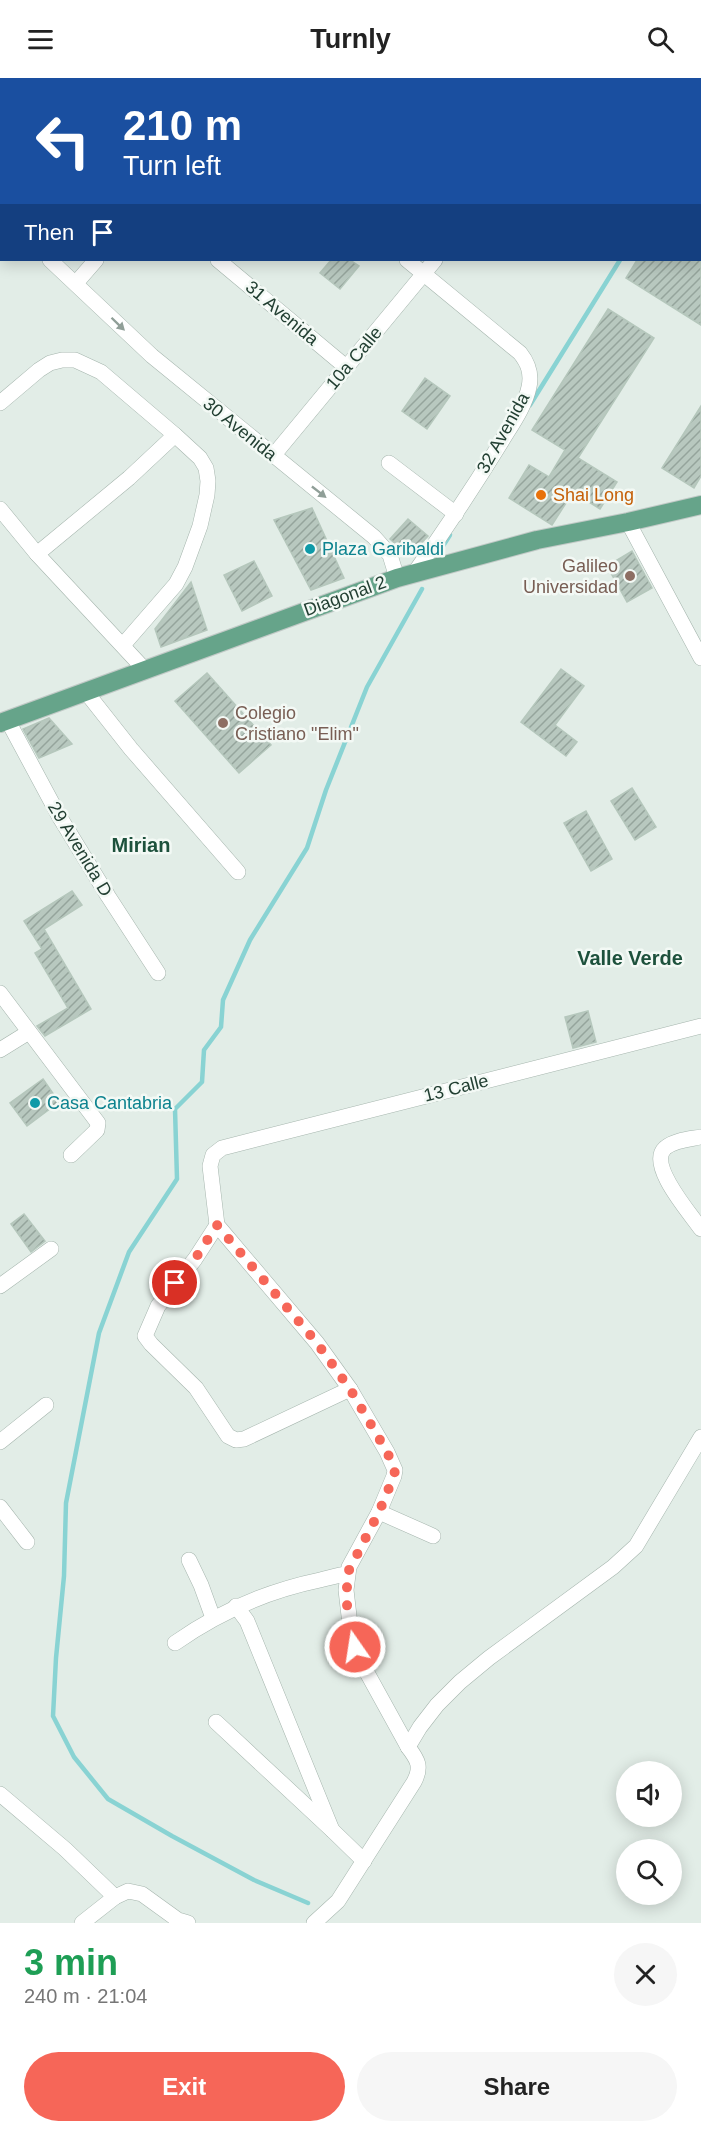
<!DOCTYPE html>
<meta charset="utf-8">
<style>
body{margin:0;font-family:Arial,sans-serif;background:#f6f6f6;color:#222;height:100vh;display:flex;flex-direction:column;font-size:22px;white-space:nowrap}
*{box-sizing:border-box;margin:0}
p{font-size:20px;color:#767676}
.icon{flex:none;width:33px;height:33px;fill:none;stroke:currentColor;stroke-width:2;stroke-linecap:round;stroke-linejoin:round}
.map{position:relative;height:1845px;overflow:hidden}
.side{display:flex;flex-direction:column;background:#fff;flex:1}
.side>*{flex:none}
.guide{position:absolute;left:0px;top:0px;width:702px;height:183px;box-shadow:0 3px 15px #0003;background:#1a4fa0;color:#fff;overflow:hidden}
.controls{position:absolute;left:616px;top:1683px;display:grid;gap:12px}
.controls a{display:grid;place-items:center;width:66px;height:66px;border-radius:50%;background:#fff;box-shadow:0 3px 15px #0003;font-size:30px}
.pin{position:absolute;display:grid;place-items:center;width:51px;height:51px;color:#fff;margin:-26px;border:3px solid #fff;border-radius:50%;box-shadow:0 2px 6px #0007}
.me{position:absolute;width:66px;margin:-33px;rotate:347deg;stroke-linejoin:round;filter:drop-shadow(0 0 4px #0008)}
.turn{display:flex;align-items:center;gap:21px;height:126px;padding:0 24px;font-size:27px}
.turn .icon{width:78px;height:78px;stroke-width:2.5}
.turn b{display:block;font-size:42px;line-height:51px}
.then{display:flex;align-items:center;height:57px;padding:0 24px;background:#0003;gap:12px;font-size:22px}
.round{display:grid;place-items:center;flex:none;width:63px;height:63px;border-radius:32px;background:#f6f6f6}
.head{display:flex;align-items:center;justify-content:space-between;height:102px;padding:0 24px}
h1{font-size:36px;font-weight:800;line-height:45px;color:#1e9e55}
.cta{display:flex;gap:12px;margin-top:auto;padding:12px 24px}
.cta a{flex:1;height:69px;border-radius:36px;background:#f66658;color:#fff;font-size:24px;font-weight:800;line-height:69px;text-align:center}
.cta a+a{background:#f6f6f6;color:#222}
header{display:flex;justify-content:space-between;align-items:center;height:78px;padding:0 24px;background:#fff;font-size:27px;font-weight:800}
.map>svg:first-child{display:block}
</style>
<header><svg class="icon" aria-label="menu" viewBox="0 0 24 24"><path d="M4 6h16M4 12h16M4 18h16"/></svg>Turnly<svg class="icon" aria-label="search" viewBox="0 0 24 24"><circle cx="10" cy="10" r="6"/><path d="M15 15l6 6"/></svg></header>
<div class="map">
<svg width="701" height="1845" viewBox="0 0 701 1845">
<defs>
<pattern id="building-hatch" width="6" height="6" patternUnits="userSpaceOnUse" patternTransform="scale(1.5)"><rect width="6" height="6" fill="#b8c8bf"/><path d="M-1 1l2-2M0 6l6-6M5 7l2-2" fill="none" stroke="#95a49c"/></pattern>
</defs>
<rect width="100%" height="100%" fill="#e2ede7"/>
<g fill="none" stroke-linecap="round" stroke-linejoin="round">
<!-- stream -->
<g stroke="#89d3d3" stroke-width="4.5">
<path d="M700 52 701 51"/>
<path d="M530 327 620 182"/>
<path d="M443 468 450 457"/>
<path d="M308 1825 254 1802 172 1758 108 1721 74 1679 53 1638 56 1580 64 1498 66 1425 99 1255 129 1174 177 1101 175 1031 202 1004 204 972 221 949 223 922 250 862 307 770 326 712 367 609 422 511"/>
</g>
</g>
<!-- building -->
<g fill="url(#building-hatch)" stroke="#b5c7bc" stroke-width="1.5">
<path d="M331 182H350L359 188 340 211 320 195Z"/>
<path d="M637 182H701V247L626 200Z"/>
<path d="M608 231 654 260 578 380 617 404 600 431 573 414 552 447 509 420 529 387 549 399 565 372 532 352Z"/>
<path d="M425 300 450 318 427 351 402 333Z"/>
<path d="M701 328V398L694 410 662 390Z"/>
<path d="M312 430 344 500 311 512 274 442Z"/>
<path d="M408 441 428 458 414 473H403L390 461Z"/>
<path d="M632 473 652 510 627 524 607 488Z"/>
<path d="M254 483 272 518 242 533 224 497Z"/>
<path d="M191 504 207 552 161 569 155 551Z"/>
<path d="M561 591 584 608 555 647 577 664 566 678 521 644Z"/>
<path d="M207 595 271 667 239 695 175 623Z"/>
<path d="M49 640 72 666 39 680 23 651Z"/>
<path d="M632 710 656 749 635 762 611 723Z"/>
<path d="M586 733 612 781 591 793 564 745Z"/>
<path d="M72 813 82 827 44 851 91 931 45 958 37 948 68 930 35 875 42 871 24 843Z"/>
<path d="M588 933 596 964 573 970 565 939Z"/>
<path d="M43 1001 59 1024 27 1048 10 1025Z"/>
<path d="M24 1136 45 1163 31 1174 11 1146Z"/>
</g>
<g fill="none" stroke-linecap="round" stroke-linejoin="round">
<!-- minor casing -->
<g stroke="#a5b5ad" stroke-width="16">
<g id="minor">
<path d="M191 0 193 2"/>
<path d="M433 0 435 2"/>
<path d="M654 0 656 2"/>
<path d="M245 2 246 0"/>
<path d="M585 2 586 0"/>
<path d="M0 76 2 74"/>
<path d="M0 134 2 136"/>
<path d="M50 182 152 278 374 459 390 477 397 500"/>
<path d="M218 182 346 289"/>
<path d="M407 182 520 275C528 285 532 295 529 309 525 329 510 349 500 366 473 410 445 452 415 494"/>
<path d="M76 205 96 182"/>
<path d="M0 325 39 292 50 285 62 282H75L101 294 175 357 200 380 206 390 208 403 207 417 200 448 185 489 176 506 123 567"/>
<path d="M273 378 435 182"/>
<path d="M389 385 456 436"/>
<path d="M0 431 37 476 145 592"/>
<path d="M628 444 701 580"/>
<path d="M37 476 129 400 175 357"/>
<path d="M86 614 131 671 238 794"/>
<path d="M8 643 59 738 108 818 158 895"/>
<path d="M0 915 98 1045 97 1052 71 1077"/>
<path d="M0 972 29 954"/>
<path d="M701 1059C690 1061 674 1062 665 1070 647 1087 690 1135 701 1151"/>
<path d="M217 1147 195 1181 158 1228 145 1258 151 1266 196 1310 228 1358 236 1362 244 1361 350 1311"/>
<path d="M0 1208 51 1171"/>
<path d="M0 1364 46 1327"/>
<path d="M0 1429 27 1464"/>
<path d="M379 1434 433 1458"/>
<path d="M189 1482 201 1507 213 1540"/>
<path d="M236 1528 247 1543 332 1752"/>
<path d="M175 1565C219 1534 267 1513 320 1502 329 1500 338 1497 347 1496"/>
<path d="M216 1644 332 1752 364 1783"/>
<path d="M408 1669 420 1649 437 1627 460 1604 489 1580 613 1489 636 1468 701 1359"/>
<path d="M0 1716 65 1771 115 1819"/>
<path d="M82 1845 115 1819 128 1813 142 1816 178 1842 188 1845"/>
<path d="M314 1845 338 1823 414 1704C422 1689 418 1682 408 1669L360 1582 351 1555 346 1512 349 1489 379 1434 394 1398 395 1392 387 1374 350 1311 317 1265 217 1147 210 1088 213 1077 222 1070 701 948"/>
</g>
</g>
<!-- major casing -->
<g stroke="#c1c9c6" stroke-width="20">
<path id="major" d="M0 645 397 500 537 462 628 444 701 427"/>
</g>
<!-- minor -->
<use href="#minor" stroke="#fff" stroke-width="15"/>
<!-- major -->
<use href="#major" stroke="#66a48a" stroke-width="18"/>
</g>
<!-- one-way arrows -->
<defs><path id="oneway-solid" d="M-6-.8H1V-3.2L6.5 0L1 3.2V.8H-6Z" transform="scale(1.5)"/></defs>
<g fill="#909f98">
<use href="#oneway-solid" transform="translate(118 246) rotate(44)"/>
<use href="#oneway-solid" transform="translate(319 414) rotate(38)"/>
</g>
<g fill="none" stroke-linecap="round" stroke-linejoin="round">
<!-- route -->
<path stroke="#f66658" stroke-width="10" stroke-dasharray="0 18" d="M175 1205 195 1181 217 1147 317 1265 350 1311 387 1374 395 1392 394 1398 379 1434 347 1496V1527L355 1569"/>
</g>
<!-- markers -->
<circle fill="#e8710a" stroke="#f3f9f5" stroke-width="2" cx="541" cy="417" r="6"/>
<g fill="#0f9aa8" stroke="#f3f9f5" stroke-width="2">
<circle cx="310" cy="471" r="6"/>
<circle cx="35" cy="1025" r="6"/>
</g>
<g fill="#8d6e63" stroke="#f3f9f5" stroke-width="2">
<circle cx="630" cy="498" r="6"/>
<circle cx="223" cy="645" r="6"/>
</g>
<g text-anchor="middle" stroke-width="5" stroke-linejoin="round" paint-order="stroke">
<!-- street labels -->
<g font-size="18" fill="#223f32" stroke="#f3f9f5">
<text transform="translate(282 235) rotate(40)" y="6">31 Avenida</text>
<text transform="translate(354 280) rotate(-50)" y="6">10a Calle</text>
<text transform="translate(240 351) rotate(39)" y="6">30 Avenida</text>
<text transform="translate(503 355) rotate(-61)" y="6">32 Avenida</text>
<text transform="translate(345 518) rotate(-20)" y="6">Diagonal 2</text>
<text transform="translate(80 771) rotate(59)" y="6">29 Avenida D</text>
<text transform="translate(456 1010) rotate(-14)" y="6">13 Calle</text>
</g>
<!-- food labels -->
<g font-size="18" fill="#c56008" stroke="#f3f9f5" text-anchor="start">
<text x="553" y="423">Shai Long</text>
</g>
<!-- culture labels -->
<g font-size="18" fill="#0d838f" stroke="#f3f9f5" text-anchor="start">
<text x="322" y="477">Plaza Garibaldi</text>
<text x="47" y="1031">Casa Cantabria</text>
</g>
<!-- education labels -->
<g font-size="18" fill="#785e54" stroke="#f3f9f5" text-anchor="end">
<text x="618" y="494">Galileo<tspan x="618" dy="21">Universidad</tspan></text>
<text x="235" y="641" text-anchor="start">Colegio<tspan x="235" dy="21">Cristiano "Elim"</tspan></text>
</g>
<!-- neighbourhood labels -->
<g font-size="20" font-weight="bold" fill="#1d513c" stroke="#f3f9f5">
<text x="141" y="774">Mirian</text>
<text x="630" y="887">Valle Verde</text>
</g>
</g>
</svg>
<div class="controls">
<a><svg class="icon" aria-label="sound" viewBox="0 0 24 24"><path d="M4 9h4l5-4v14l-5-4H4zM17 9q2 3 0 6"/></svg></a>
<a><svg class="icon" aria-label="search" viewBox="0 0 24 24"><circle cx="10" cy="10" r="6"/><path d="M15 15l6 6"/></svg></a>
</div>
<div class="pin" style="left:175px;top:1205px;background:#d93025"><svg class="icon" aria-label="arrive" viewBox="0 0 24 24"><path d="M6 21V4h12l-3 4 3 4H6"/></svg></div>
<svg class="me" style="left:355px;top:1569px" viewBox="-20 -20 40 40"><circle r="17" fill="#f66658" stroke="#fff" stroke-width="3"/><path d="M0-11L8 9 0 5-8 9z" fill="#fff"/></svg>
<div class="guide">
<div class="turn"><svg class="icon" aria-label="left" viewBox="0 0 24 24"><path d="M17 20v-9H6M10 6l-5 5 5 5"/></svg><div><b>210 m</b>Turn left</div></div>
<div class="then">Then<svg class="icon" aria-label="arrive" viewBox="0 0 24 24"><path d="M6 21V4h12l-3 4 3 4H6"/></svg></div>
</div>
</div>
<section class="side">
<div class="head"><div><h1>3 min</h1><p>240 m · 21:04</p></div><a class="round"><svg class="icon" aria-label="close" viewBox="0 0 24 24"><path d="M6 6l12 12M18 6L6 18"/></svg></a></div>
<div class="cta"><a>Exit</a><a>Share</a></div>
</section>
